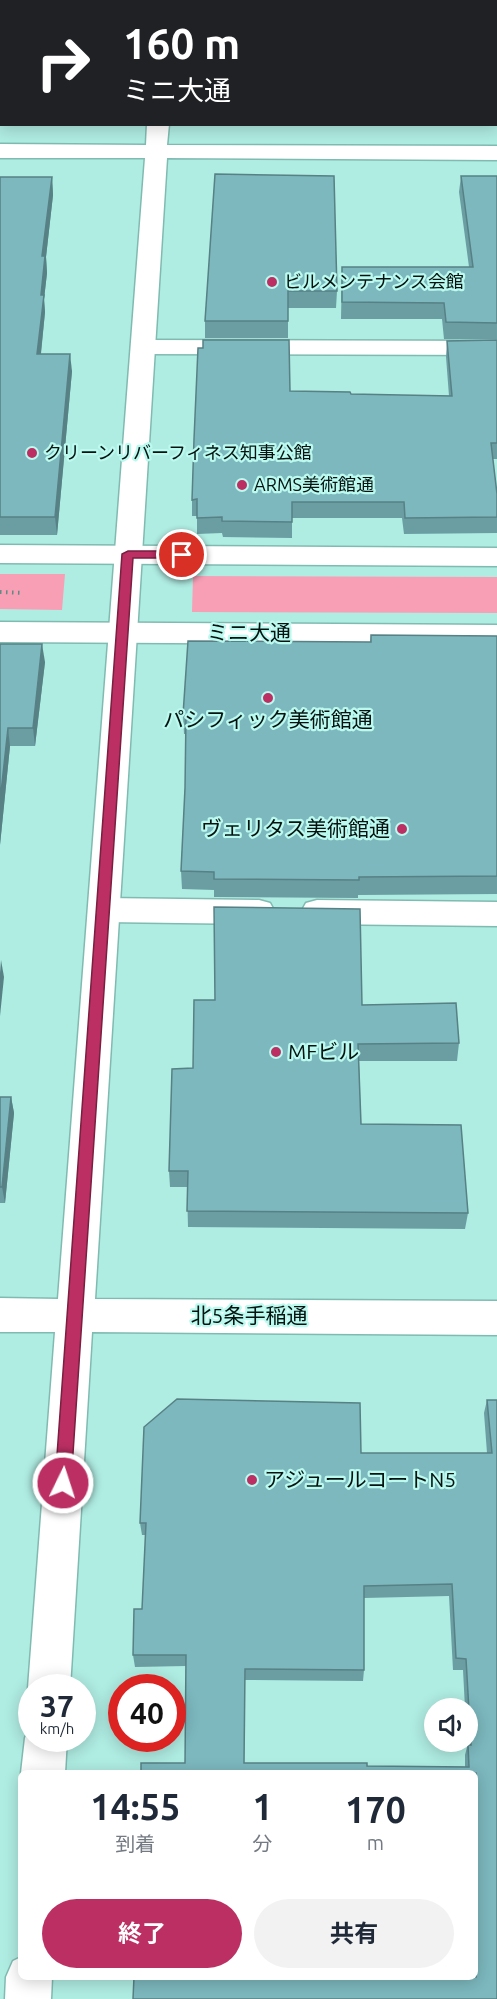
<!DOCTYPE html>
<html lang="ja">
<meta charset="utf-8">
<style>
body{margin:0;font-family:Ubuntu,"Noto Sans JP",sans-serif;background:#f2f2f3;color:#1f2937;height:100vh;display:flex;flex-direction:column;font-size:22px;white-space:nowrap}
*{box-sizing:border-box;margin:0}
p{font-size:20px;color:#747a83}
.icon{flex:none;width:33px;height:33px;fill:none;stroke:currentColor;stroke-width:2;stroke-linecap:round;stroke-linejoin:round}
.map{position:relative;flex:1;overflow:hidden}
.sheet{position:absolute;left:18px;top:1770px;width:460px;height:210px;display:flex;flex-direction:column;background:#fff;border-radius:9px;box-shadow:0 3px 15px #0003}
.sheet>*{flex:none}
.guide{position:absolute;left:0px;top:0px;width:498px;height:126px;box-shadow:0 3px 15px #0003;background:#202124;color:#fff;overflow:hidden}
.buttons{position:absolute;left:424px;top:1698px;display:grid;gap:12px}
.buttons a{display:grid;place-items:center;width:54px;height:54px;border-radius:50%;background:#fff;box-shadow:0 3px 15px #0003;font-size:30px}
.speed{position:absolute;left:18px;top:1674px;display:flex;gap:12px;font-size:30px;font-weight:700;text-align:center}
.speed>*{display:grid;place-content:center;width:78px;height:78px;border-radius:50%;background:#fff;box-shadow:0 3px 15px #0003;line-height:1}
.speed small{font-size:15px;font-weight:400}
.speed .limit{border:9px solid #d22;background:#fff;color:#111}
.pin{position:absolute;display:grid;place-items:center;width:51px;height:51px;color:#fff;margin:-26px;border:3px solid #fff;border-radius:50%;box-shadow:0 2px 6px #0007}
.me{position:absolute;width:66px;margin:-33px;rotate:4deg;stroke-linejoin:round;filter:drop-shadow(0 0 4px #0008)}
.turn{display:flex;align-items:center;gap:21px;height:126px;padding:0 24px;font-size:27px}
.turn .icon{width:78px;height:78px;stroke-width:2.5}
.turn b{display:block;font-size:42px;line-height:51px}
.eta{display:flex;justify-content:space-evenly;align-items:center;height:102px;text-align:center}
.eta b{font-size:36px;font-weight:700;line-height:42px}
.cta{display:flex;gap:12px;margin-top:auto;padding:12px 24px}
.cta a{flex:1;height:69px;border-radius:36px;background:#bb2f62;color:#fff;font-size:24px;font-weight:700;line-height:69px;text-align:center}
.cta a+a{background:#f2f2f3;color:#1f2937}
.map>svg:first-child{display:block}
</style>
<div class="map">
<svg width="497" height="1999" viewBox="0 0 497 1999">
<rect width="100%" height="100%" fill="#afece2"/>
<!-- green -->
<g fill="#f89fb6">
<path d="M0 0H118L2 2 1 119Z"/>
<path d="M0 574H65L62 610 0 609Z"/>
<path d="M193 576 497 577V613L192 612Z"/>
</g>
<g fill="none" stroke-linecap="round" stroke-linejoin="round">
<!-- minor casing -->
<g stroke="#80bbb2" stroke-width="3">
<g id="minor">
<path d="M143 340 497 341V355L143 354 134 352 131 347 134 342Z"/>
<path d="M0 545 497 548V566L0 563Z"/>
<path d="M0 622 497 625V645L0 642Z"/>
<path d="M105 898 259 900 270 903 275 912 270 921 259 924 105 922 94 919 89 910 94 901Z"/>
<path d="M317 900 497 902V926L317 924 306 921 301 912 306 903Z"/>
</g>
</g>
<!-- tertiary casing -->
<g stroke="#80bbb2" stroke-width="3">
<g id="tertiary">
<rect x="158" y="0" width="20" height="2"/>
<path d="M147 124H169L167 145 497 146V160L167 158 95 1299 497 1301V1335L92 1332 70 1688H32V1696L28 1688 55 1332H0V1298L58 1299 145 158H0V144L146 145Z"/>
<path d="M31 1723 32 1738H67L65 1773H21L25 1738Z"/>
<path d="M21 1957V1977H52L51 1999H5L6 1977 13 1961Z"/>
</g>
</g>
<!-- path -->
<path stroke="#608a83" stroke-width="4" stroke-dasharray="1.5 4.5" stroke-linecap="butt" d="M0 592 23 593"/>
<!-- minor -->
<use href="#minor" fill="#fff" fill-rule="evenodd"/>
<!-- tertiary -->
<use href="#tertiary" fill="#fff" fill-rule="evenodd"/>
</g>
<!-- wall -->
<g fill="#6b9ea3" fill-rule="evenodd">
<path d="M215 174 337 291 336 308H288V338H205V321Z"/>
<path d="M461 176H497V339H444L442 319H341L342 267H469L459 192Z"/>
<path d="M0 177H52L53 195 46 257 47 273 44 299 45 312 41 354 72 371 57 535H0Z"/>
<path d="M497 340V459H493L497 494V533L404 534 402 518H292V538L223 537 222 533 197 534V516H192V500L290 391 351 394 449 396 446 357 447 341Z"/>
<path d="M371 635 497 636V894L358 895V898L214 897V890L182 889 181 871 185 788 186 734H184L183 715 370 642Z"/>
<path d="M0 644 45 662 35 746H10L0 845Z"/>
<path d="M362 1005 459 1043 457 1061H359L361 1124 468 1213 465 1229 188 1227 187 1187H170L169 1171 193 1068Z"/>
<path d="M0 1097H11L14 1113 5 1203H0Z"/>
<path d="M487 1400H497V1999L185 1763 186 1666 135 1667 133 1655 142 1609 146 1535H142L140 1523 361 1453H487L484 1413ZM449 1596 453 1670H463L465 1708H468V1742H467V1747L465 1755V1767L367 1766 244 1763 245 1680 363 1681 364 1670V1598Z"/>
</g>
<!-- shaded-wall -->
<g fill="#578185">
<path d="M52 177 53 195 46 257 47 273 44 299 45 312 39 371 37 354 42 256Z"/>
<path d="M70 354 72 371 57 535 55 517Z"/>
<path d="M42 644 45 662 35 746 33 728Z"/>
<path d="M8 728 10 746 0 845V802Z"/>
<path d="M1 960 4 977 0 1016V973Z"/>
<path d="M11 1097 14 1113 5 1203 2 1187Z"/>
</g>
<!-- building -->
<g fill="#7cb8be" stroke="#578185" stroke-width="1.5" fill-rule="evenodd">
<rect x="241" y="0" width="48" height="2"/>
<path d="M289 0H497V102L496 2H290Z"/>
<path d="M215 174 334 176 337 291H288V321H205Z"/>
<path d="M461 176H497V323L446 322 444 303 342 302V267H473Z"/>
<path d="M0 177H52L42 256H45L41 295H44L37 354H70L55 517H0Z"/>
<path d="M203 340H289L290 391 350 392 351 394 452 396 447 341 497 340V443H491L497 494V517L405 518 404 502H292V522L222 521V517L197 518V499L192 500 194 439 198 348H203Z"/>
<path d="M371 635 497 636V876L359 877V880L214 879V872L181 871 185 788 186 716 183 715 188 641 371 642Z"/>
<path d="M0 644H42L33 728H8L0 802Z"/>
<path d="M214 907 360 909 362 1005 456 1003 459 1043 358 1044 361 1124 461 1125 468 1213 187 1211 188 1171H169L172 1069 193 1068 194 1000H215Z"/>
<path d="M0 1097H11L2 1187H0Z"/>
<path d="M177 1399 360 1403 361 1453H492L487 1400H497V1999H133L134 1977H476V1773H141V1763H185L186 1655H133L134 1609H142L146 1523H140L144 1427ZM452 1584 456 1658 466 1659 471 1745H468L469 1767 367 1766V1763H244L245 1669 364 1670V1586Z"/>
</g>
<!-- route -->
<path fill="#bb2f62" stroke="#7a1f40" stroke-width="1.5" d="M128 551H182L187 555 182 558H133L71 1483 69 1489 63 1491 57 1489 55 1483 122 554Z"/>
<!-- markers -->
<g fill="#bb2f62" stroke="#bcf9ef" stroke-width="2">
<circle cx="272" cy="282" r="6"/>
<circle cx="32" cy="453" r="6"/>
<circle cx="242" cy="485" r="6"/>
<circle cx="268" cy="698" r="6"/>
<circle cx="402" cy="829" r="6"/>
<circle cx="276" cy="1052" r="6"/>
<circle cx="252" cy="1480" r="6"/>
</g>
<g text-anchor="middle" stroke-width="4.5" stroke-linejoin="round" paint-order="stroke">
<!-- far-poi labels -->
<g font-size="18" fill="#001310" stroke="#bcf9ef" text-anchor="start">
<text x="284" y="288">ビルメンテナンス会館</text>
<text x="44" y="459">クリーンリバーフィネス知事公館</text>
<text x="254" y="491">ARMS美術館通</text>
</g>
<!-- street labels -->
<g font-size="21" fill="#001310" stroke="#bcf9ef">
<text x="249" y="640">ミニ大通</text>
<text x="249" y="1323">北5条手稲通</text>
</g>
<!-- poi labels -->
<g font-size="21" fill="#001310" stroke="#bcf9ef" text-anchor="start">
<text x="268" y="727" text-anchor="middle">パシフィック美術館通</text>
<text x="390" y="836" text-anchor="end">ヴェリタス美術館通</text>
<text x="288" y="1059">MFビル</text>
<text x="264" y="1487">アジュールコートN5</text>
</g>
</g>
</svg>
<div class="buttons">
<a><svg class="icon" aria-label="sound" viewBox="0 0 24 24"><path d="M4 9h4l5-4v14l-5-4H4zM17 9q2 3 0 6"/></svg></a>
</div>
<div class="speed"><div>37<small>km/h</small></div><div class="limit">40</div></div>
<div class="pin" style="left:182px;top:555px;background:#d93025"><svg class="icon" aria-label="arrive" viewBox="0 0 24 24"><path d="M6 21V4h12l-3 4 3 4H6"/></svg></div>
<svg class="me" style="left:63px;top:1483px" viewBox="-20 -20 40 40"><circle r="17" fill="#bb2f62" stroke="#fff" stroke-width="3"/><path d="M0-11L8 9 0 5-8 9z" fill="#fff"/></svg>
<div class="guide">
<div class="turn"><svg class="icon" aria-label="right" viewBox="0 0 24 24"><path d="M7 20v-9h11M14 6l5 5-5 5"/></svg><div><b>160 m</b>ミニ大通</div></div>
</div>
<section class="sheet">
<div class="eta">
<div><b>14:55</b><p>到着</p></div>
<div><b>1</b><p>分</p></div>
<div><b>170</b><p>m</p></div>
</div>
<div class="cta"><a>終了</a><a>共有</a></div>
</section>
</div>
